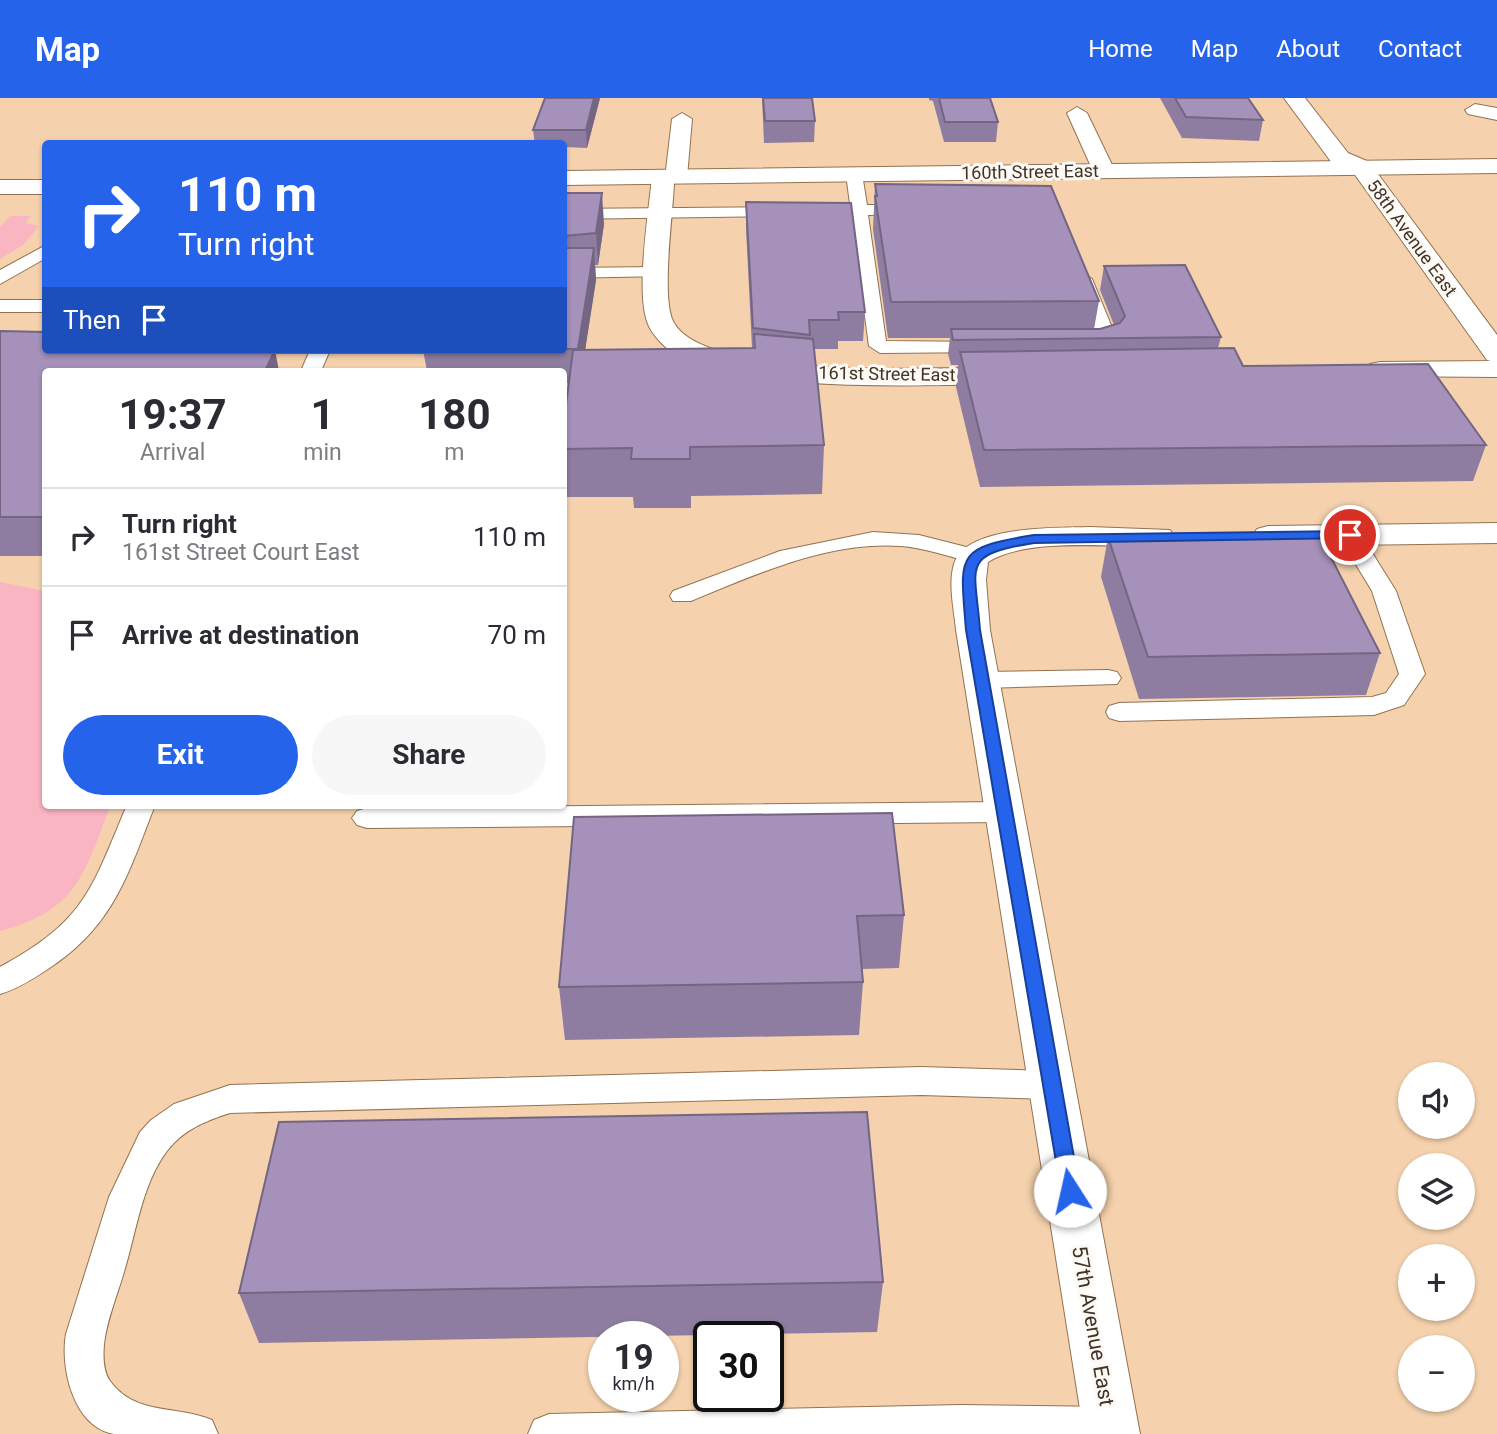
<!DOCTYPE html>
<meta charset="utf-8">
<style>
body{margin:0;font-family:Roboto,sans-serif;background:#f7f7f7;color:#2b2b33;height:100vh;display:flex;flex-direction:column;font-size:26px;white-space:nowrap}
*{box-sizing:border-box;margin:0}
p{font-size:23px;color:#7c7c81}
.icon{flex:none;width:38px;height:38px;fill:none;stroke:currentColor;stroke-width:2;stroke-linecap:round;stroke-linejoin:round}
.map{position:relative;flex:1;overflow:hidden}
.details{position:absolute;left:42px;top:270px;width:525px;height:441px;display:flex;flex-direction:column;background:#fff;border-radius:7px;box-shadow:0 2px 5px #0004}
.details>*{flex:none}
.guide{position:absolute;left:42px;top:42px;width:525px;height:214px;border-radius:7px;box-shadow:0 2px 5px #0004;background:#2563eb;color:#fff;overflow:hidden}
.tools{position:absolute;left:1398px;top:964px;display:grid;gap:14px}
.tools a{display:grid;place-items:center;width:77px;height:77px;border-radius:50%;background:#fff;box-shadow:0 2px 5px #0004;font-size:35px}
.speed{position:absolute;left:588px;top:1223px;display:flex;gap:14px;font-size:35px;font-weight:700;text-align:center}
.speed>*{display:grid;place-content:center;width:91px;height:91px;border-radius:50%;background:#fff;box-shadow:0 2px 5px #0004;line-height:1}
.speed small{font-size:18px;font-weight:400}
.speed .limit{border:4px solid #111;border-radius:10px;background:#fff;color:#111}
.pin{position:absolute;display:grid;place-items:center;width:60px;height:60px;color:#fff;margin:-30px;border:4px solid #fff;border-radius:50%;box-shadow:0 2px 7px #0007}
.me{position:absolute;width:77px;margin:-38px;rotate:350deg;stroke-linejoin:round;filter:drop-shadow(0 0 5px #0008)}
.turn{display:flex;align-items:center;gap:24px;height:147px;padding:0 21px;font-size:32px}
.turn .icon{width:91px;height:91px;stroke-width:2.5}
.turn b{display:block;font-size:49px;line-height:60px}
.then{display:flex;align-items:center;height:66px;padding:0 21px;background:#0003;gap:14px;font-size:26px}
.eta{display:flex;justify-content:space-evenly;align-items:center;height:119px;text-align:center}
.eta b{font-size:42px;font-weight:700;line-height:49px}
.action{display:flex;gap:14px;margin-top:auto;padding:14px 21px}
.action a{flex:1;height:80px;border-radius:42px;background:#2563eb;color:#fff;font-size:28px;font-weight:700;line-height:80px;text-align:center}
.action a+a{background:#f7f7f7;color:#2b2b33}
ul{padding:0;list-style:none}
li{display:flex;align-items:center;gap:21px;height:98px;padding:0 21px;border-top:2px solid #e1e1e2}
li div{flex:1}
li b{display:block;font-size:26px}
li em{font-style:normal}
header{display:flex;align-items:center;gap:42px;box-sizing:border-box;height:98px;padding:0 35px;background:#2563eb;color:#fff}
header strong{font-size:33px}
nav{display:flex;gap:38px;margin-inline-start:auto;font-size:24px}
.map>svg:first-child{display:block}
</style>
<header>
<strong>Map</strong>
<nav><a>Home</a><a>Map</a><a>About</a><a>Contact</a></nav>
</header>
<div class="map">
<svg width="1497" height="1336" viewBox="0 0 1497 1336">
<rect width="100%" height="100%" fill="#f5d2ad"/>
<!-- green -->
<g fill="#f9b5c1">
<path d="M10 118H31L25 125 39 128 23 147 0 161V129Z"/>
<path d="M0 484 45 493 46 707H111C84 775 78 813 0 833Z"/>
</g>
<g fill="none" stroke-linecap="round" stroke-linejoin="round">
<!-- lane casing -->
<g stroke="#927250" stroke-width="2">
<g id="lane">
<path d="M854 71 862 76 867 107H911L920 112 911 117H868L886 243 988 244 995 246 998 250 995 254 880 255 869 248 846 76Z"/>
<path d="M784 109 790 110 793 114 790 118 564 121V111Z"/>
<path d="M46 147V160L0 186V172Z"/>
<path d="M659 169 668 174 665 178 564 180V170Z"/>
<path d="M1083 175 1092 181 1118 244 1115 248 1085 255 1078 253 1075 249 1078 245 1097 241 1074 181Z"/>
<rect x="0" y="202" width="46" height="12"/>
<path d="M310 252H330L321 273H301Z"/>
<path d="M1350 430 1358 432 1396 493 1425 576 1404 607 1374 617 1119 623 1109 620 1106 614 1109 608 1119 605 1372 599 1386 595 1399 576 1372 493 1338 437 1342 432Z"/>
<path d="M873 434 919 437 982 453 986 458 982 463 974 465C950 459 926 450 901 448 828 443 757 476 691 503H673L670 498 673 493 780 453Z"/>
<path d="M1108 572 1117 574 1121 580 1117 586 982 590 973 588 969 582 973 576 982 574Z"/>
<path d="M1004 704 1014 707 1018 714 1014 721 1004 724 367 730 357 727 352 720 357 713 367 710Z"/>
<path d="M127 707H155C128 776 114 828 48 871 33 881 17 891 0 896V869C86 822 91 792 127 707Z"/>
<path d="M921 969 1051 973 1063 977 1068 987 1063 997 1051 1001 921 997 230 1015C205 1023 183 1032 167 1053 142 1086 136 1135 124 1174 117 1198 107 1221 104 1246 103 1258 103 1273 110 1283 135 1318 177 1307 212 1322L218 1336C188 1336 142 1336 114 1336 73 1329 60 1269 66 1236L109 1099 140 1034 151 1022 174 1006 230 987Z"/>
<path d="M961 1307 1111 1309 1126 1315 1132 1329 1129 1336H528L534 1322 549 1316Z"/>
</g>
</g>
<!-- street casing -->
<g stroke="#927250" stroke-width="2">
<g id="street">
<path d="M1284 0H1305L1348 55 1369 64 1497 237V279L1370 278 1366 272 1370 266 1380 264 1491 263 1487 262 1353 74 1332 65Z"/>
<path d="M1475 6 1497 10V22L1468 16 1465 12Z"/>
<path d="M1077 9 1087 15 1115 73 1112 78H1096L1093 73 1067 15Z"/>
<path d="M682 15 692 21 687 79 684 84 674 85C673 116 661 198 673 223 701 283 947 270 1008 269L1018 271 1022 277 1018 283C996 288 972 286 949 287 881 288 729 291 672 254 664 249 651 235 648 226 635 195 649 114 652 78L655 73 666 72 672 21Z"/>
<path d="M1497 425V445L1268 448 1257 445 1252 438 1257 431 1268 428Z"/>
<path d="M1090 429 1170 432 1175 439 1170 446 1159 449C1111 449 1028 439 988 464L986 482 990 532 1140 1336H1084L956 532C954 511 948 486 954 466 965 427 1057 430 1090 429Z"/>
</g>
</g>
<!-- secondary casing -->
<g stroke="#927250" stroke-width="2">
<g id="secondary">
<path d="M1497 61V75L564 87V73Z"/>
<rect x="0" y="82" width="46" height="14"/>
</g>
</g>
<!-- lane -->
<use href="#lane" fill="#fff" fill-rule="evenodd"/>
<!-- street -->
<use href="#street" fill="#fff" fill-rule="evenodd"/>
<!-- secondary -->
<use href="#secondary" fill="#fff" fill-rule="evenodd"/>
</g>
<!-- wall -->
<g fill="#8e7da0">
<path d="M545 0H600L587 50 564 49V46H535L533 32Z"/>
<path d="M762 0H812L815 23 814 44 764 45Z"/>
<path d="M929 0H990L998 24 996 44H944L933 3 929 2Z"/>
<path d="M1160 0H1248L1263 22 1259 43 1182 40Z"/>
<path d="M875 86 1099 203 1094 231H1100L1114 227 1100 192 1104 168 1221 239 1218 250 1243 268 1486 347 1473 383 980 389 956 289 958 267H951L948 256 950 240H888L873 131Z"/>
<path d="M564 95 604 126 598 167H595L596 182 585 252 752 250 746 131V104L865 214 863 243H838V251H814L824 347 822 396 691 398V410H634L633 399H564V322L569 285H564V273H427L423 252H564Z"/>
<path d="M0 233 46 273V458H0Z"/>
<path d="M1108 439 1380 555 1366 597 1139 601 1101 479Z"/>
<path d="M574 719 904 817 899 870 861 871 863 884 859 937 565 942 559 889Z"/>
<path d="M883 1184 877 1234 259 1245 239 1195Z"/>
</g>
<!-- shaded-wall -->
<g fill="#746682">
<path d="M594 0H600L587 50 586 32Z"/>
<path d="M602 95 604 126 598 167 596 135Z"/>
<path d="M594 150 596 182 580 285 578 251Z"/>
<path d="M275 252 279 273H265Z"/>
</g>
<!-- building -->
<g fill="#a591ba" stroke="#746682" stroke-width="2">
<path d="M545 0H594L586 32H533Z"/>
<path d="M763 0H812L815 23H765Z"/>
<path d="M939 0H990L998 24H945Z"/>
<path d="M1175 0H1248L1263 22 1186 19Z"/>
<path d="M875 86 1051 88 1099 203 891 204 875 98H877Z"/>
<path d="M564 95H602L596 135 564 138Z"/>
<path d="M746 104 851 105 865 214H838L839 222H809L810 237 753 230Z"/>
<path d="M564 150H594L578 251H564Z"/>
<path d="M1185 167 1221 239 953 242 951 231H1100L1120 225 1125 218 1104 168Z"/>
<path d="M0 233 46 234V252H275L265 273H46V419H0Z"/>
<path d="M754 236 813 241 824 347 690 349V361H631L632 350 564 351V322L573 252 755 250Z"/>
<path d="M1234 250 1243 268 1428 266 1486 347 984 352 960 254Z"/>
<path d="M1319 436 1380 555 1148 559 1108 439Z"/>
<path d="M892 715 904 817 857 818 863 884 559 889 574 719Z"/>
<path d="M867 1014 883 1184 239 1195 279 1024Z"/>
</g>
<!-- route -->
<path fill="#2563eb" stroke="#184099" stroke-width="2" d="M1350 433 1354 434V440L1034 445C960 457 975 466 980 532L1080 1093 1077 1099 1070 1102 1062 1099 966 532C960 456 954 450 1034 437Z"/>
<g text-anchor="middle" stroke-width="6" stroke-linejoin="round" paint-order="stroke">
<!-- far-street labels -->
<g font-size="18" fill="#413325" stroke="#fdf9f5">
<text transform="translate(1030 74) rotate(-1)" y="6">160th Street East</text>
<text transform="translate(1412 140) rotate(54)" y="6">58th Avenue East</text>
<text transform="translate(887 276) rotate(1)" y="6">161st Street East</text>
</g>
<!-- street labels -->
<g font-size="21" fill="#413325" stroke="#fdf9f5">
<text transform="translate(1093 1228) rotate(80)" y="7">57th Avenue East</text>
</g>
</g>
</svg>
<div class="tools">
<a><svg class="icon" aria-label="sound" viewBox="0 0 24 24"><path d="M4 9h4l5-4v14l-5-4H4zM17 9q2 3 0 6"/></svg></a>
<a><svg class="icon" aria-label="layers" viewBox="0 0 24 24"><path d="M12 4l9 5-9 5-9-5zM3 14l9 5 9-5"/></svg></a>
<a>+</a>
<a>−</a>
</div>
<div class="speed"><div>19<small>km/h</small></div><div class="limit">30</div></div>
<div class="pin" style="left:1350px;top:437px;background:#d93025"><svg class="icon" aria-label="arrive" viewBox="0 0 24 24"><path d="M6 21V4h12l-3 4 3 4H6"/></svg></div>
<svg class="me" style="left:1070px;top:1093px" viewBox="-20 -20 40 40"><circle r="19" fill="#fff"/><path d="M0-13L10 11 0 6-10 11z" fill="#2563eb"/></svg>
<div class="guide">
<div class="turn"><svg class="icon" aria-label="right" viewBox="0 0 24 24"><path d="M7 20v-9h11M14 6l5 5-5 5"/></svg><div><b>110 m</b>Turn right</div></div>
<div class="then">Then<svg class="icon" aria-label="arrive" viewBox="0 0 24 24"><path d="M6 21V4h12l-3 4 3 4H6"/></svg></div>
</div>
<section class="details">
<div class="eta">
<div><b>19:37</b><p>Arrival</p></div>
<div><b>1</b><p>min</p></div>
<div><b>180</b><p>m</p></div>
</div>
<ul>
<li><svg class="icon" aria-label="right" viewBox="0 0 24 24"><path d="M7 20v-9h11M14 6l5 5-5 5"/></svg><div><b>Turn right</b><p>161st Street Court East</p></div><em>110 m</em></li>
<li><svg class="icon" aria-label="arrive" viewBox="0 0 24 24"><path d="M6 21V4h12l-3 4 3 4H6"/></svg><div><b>Arrive at destination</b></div><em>70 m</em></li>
</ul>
<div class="action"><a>Exit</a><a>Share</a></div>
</section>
</div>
